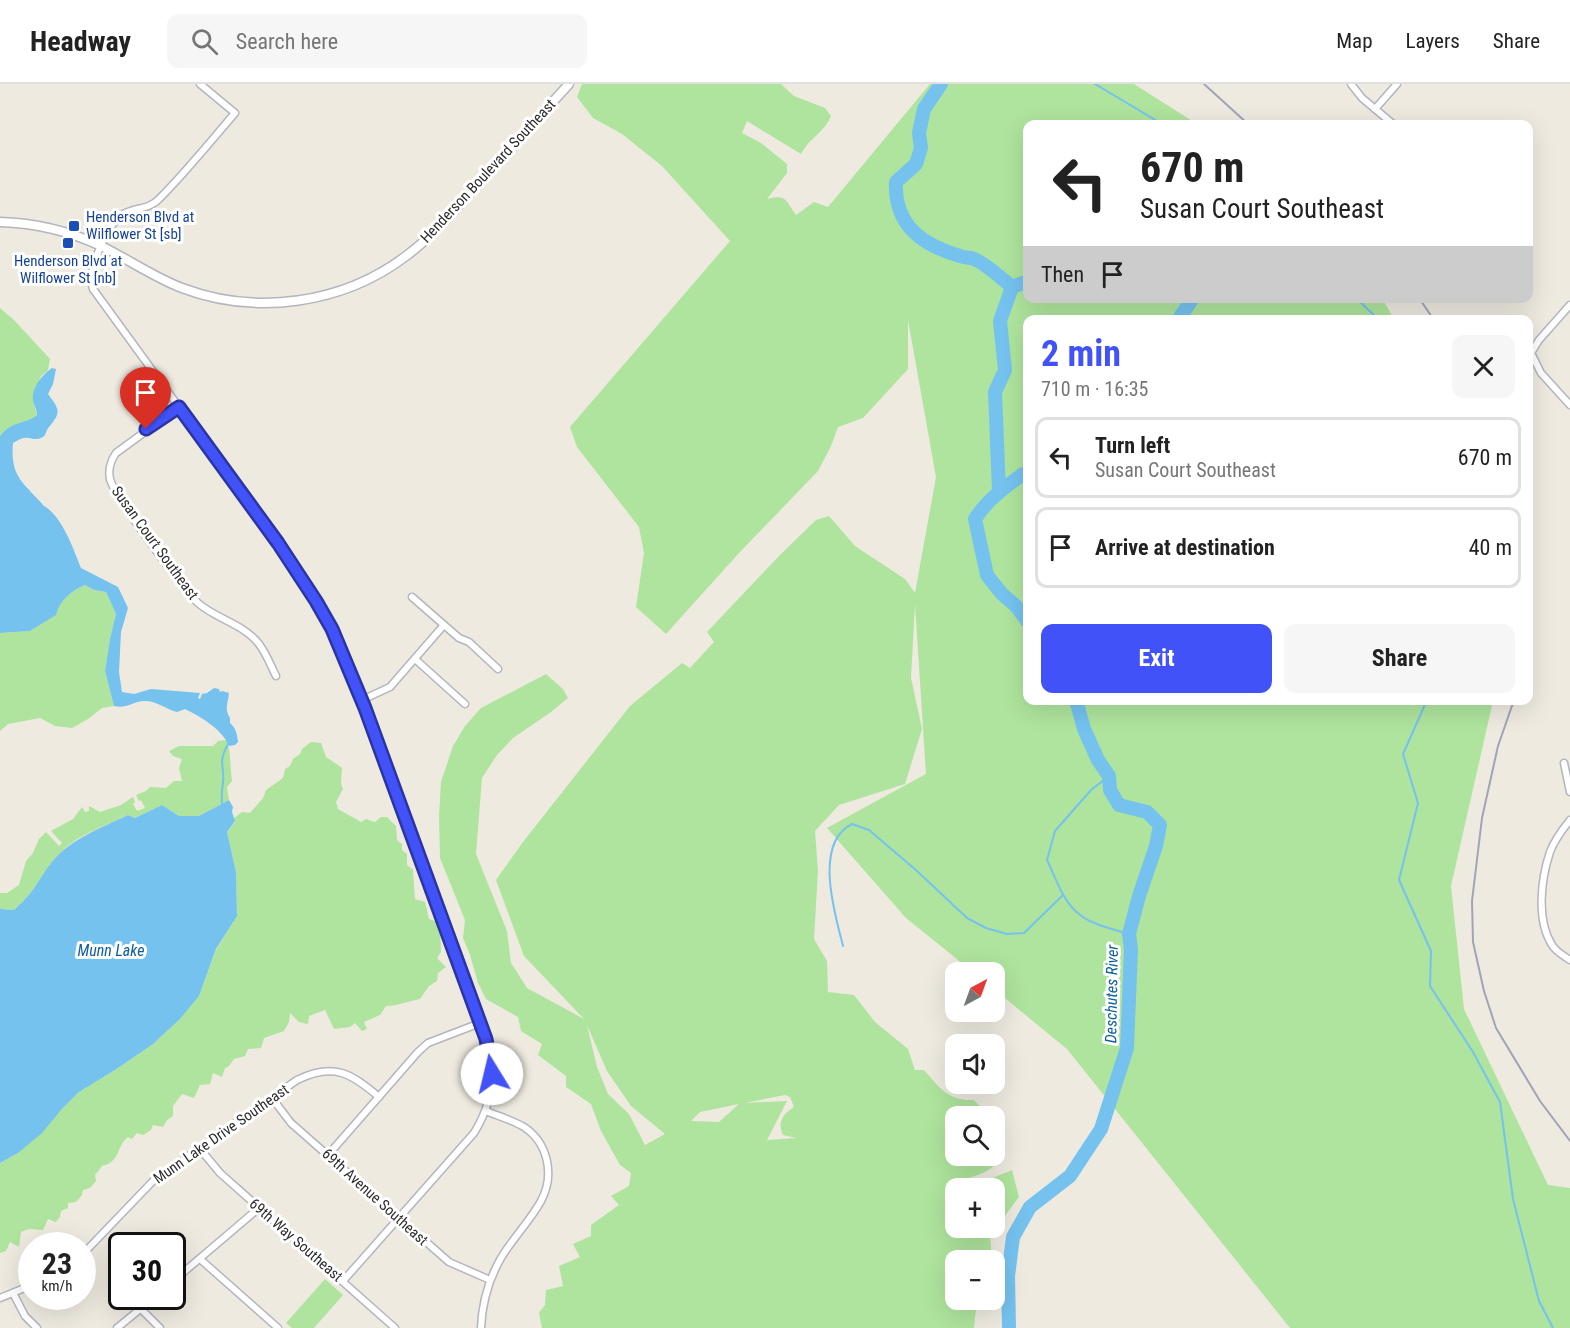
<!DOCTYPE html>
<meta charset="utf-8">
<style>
body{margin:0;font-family:"Roboto Condensed",sans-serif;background:#f6f6f6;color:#222;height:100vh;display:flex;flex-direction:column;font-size:22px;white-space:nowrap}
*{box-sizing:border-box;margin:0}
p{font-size:20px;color:#767676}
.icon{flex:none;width:33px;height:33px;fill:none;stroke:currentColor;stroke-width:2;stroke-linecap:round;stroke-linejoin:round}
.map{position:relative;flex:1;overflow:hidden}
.sheet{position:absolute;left:1023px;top:231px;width:510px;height:390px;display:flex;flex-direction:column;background:#fff;border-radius:12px;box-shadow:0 6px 24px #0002}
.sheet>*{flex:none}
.guide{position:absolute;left:1023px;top:36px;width:510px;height:183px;border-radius:12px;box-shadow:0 6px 24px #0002;background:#fff;color:#222;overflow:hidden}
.needle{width:39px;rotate:41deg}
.tools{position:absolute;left:945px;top:878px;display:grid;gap:12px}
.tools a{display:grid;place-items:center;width:60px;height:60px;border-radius:12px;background:#fff;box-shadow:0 6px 24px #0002;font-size:30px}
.speed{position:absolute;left:18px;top:1148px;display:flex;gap:12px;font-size:30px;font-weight:700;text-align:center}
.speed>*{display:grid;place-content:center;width:78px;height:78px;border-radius:50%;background:#fff;box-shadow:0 6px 24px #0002;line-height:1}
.speed small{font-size:15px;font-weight:400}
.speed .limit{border:3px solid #111;border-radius:9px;background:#fff;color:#111}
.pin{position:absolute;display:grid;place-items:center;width:51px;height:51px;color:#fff;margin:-62px -26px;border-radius:50% 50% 50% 0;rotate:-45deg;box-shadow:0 0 6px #0007}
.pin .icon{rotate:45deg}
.me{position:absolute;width:66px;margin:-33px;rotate:351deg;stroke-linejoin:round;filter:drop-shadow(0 0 4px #0008)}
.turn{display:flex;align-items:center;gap:21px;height:126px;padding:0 18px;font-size:27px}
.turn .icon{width:78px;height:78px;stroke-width:2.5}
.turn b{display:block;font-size:42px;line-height:51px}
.then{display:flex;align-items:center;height:57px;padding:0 18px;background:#0003;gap:12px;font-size:22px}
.round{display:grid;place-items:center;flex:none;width:63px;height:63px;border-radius:12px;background:#f6f6f6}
.headline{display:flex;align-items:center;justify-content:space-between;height:102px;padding:0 18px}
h1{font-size:36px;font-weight:700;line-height:45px;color:#4252f9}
.primary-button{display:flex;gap:12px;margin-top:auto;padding:12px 18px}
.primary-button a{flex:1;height:69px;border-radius:12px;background:#4252f9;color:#fff;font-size:24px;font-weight:700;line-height:69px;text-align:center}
.primary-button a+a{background:#f6f6f6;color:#222}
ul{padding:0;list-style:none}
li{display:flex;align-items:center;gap:18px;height:81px;margin:0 12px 9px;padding:0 6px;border:3px solid #e0e0e0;border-radius:12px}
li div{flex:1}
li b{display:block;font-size:22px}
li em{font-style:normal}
header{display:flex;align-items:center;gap:36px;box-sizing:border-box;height:84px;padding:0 30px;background:#fff;border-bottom:2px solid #e0e0e0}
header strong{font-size:28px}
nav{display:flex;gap:33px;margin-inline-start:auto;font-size:21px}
.search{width:420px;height:54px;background:#f6f6f6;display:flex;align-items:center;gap:15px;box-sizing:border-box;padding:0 21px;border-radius:12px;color:#767676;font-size:22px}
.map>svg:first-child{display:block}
</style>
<header>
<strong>Headway</strong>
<div class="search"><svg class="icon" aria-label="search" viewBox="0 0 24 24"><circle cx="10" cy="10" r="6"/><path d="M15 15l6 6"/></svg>Search here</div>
<nav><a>Map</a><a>Layers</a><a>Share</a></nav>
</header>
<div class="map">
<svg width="1570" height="1244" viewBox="0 0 1570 1244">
<rect width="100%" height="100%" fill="#eeeae0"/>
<!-- green -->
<g fill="#aee49d" fill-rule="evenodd">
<path d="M582 0H781L794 12 825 24 831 32C824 49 810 53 801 70L747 37 742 49 761 59 787 80V89L767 115C787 110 785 116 796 131L814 118 828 123 930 0H1134L1197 40H1028V214H1381L1383 216 1394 235 1028 236V616L1493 617 1451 802 1464 925 1548 1101 1570 1104V1244H1290L1067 965 995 906 994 888H973L906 834 827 744 926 690 915 520 911 594 922 645 905 700 839 721 815 747 818 787 814 855 827 877 828 908 854 911 875 938 908 965 915 986H924C940 1004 948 1017 974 1016L986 1029V1032H956V1071H994L995 1055C1014 1088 967 1094 946 1100L965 1104H956V1143H994V1104H968L1012 1086 1019 1113 990 1152 992 1176H956V1215H977L974 1244H542L539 1229 545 1221 546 1206 563 1202 559 1182 580 1173 573 1160 591 1152V1141L619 1121 611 1112 629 1102 631 1089 620 1081 601 1047 591 1020 566 1003V992L538 971 542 960 521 947 518 933 486 915 478 899 470 871 463 854 465 836 440 774 439 732 441 698 453 662 465 642 481 624 546 590 563 605 568 614 551 628 513 654 497 671 482 694 476 770 507 847 511 879 527 904 584 935 524 872 496 796 523 758 630 622 682 579 690 584 714 558 707 548 779 472 816 436 829 432 855 462 905 495 915 509 936 393 908 236V285L863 334 838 343 831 362 818 387 739 469 666 550 636 523 644 469 639 443 577 363 570 343 730 157 662 82 622 50 593 34 577 13ZM587 941 607 987 631 1022 665 1050 645 1061 629 1030 608 1010 597 983ZM785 1011 790 1013 794 1023C783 1030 777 1038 783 1051L796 1054 767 1056 787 1017 745 1019ZM739 1020 719 1038 691 1037 700 1028Z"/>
<path d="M0 224 14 236 50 275 48 286 41 292 33 317 37 331C25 341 12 336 0 352Z"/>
<path d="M85 501 94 506 106 508 116 530 110 555 105 587 114 622 102 624 88 635 72 644 55 642 40 634 8 640 0 647V549L30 547 55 531C59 517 72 506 85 501Z"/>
<path d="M227 656C231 669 230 683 232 697L227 703 229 716 199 732H179L162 721 135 734 128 731C109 740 86 748 69 761 47 778 37 807 14 826L0 825V809H7L19 801 26 777 33 769 39 755 46 748 59 762 62 759 51 747 73 735 82 723 85 728 89 727V722L100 728 121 721 133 713 135 718 133 720 137 727 145 724 141 716 139 717 136 711 146 707 150 703 166 704 174 697H182L179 684 182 675 173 672 169 667 179 662H213L218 657Z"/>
<path d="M311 658 321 659 326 673 342 684 341 699 343 705 336 718 338 725 361 738 366 735 375 738 381 733H387L396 742 397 756 402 760V766L407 770V781L413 786 415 815 425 818 429 835 440 839 441 868 437 874 446 883 438 889 437 897 429 902 420 915C408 917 398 922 386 922L380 931 364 938 367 945 362 947 355 939 350 943 334 945 325 926 309 932 308 940 299 938 290 929 289 938 284 947 264 954 261 964 248 965 245 972 234 975 229 982 225 984 222 993 213 989 210 1000 200 1001 194 1014 182 1010 173 1022V1032L167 1036 163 1043 153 1041 151 1046 143 1051 137 1049 132 1055 128 1053C116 1062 121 1078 102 1082L95 1091 96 1097 90 1104 83 1106 82 1111 76 1118 68 1119V1124L61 1127 60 1133 56 1138 48 1135 43 1146 29 1145 21 1148 19 1163 10 1158 6 1167 0 1169V1079L18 1069 79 1008 115 986 153 960 180 935 199 912 216 866 237 832 236 788 227 748 235 738 234 734 242 728 250 729 263 714 266 706 283 694 285 685 290 682 293 675 300 670 302 665Z"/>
<path d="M325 1195 343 1211 314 1244H292L286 1239Z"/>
</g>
<!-- water -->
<g fill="#75c2ef">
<path d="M52 284 56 285 53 300 48 310C59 325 62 328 49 343 45 347 47 352 41 354 30 358 30 348 13 359 10 393 23 398 44 422 62 432 74 466 81 484L118 503 128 524 121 548 119 588 122 608 134 610 151 605 200 609 198 614 200 615 202 610 207 609 214 604 219 605 220 608 222 607 229 609C228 619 224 625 230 634V639C236 644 237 650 238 658L235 661 229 662C223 646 200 632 185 625L177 628C166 625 155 616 143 617 132 618 126 625 114 622L105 587 110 555 116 530 106 508 94 506 85 501C72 506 59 517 56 531L30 547 0 549V352C12 336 25 341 37 331 37 325 34 322 33 317 31 304 43 290 52 284Z"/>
<path d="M229 716 233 723 232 728 235 737 227 748 236 788 237 832 216 865 199 912 180 935 153 960 115 986 79 1008 61 1026 42 1049 18 1069 0 1079V825L14 826C33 810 38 796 52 778 72 754 101 744 128 731L135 734 162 721 179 732H199Z"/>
</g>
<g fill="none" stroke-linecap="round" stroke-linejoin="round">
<!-- stream -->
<g stroke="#75c2ef" stroke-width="2">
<path d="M1095 0 1162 40"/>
<path d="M1356 214 1379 236"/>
<path d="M1427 616 1403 670 1418 719 1399 796 1431 867 1430 902 1473 968 1500 1018 1513 1115 1539 1217 1553 1244"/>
<path d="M1109 692 1091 706 1055 747 1047 776C1056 794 1063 818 1079 830 1092 841 1113 845 1129 850"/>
<path d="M222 719C221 711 222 707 223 699 225 680 217 681 228 660"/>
<path d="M843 862C835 830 813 759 852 740L869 746 917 787 967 834 986 844 1007 850 1024 849 1063 811"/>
</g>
<!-- river -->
<g stroke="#75c2ef" stroke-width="14">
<path d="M941 0 924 25 919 49 921 64 916 80 896 98C894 141 922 161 960 172 964 174 970 173 974 175 985 179 1002 195 1012 203L1028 197"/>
<path d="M1178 236 1193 214"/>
<path d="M1028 390H1023C1005 403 987 416 975 435L987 491 1002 510 1016 522 1028 538"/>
<path d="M999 407 995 308 1005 286 1000 237 1012 203"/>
<path d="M1009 1244 1008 1192 1013 1153 1030 1123 1070 1092 1101 1045 1127 964 1131 865 1129 850 1139 812 1156 762 1160 741 1147 728 1119 721 1110 706 1109 692 1098 676 1084 645 1076 616"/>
</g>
<!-- street casing -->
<g stroke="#b3b5c0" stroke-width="9">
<g id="street">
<path d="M200 0 235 29C210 58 186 88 159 115 149 126 134 123 122 131 106 141 87 188 93 205L278 459 327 536 362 616 486 955C497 988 492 1020 474 1049L343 1197"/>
<path d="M1351 0 1362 14 1393 40"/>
<path d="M1375 25 1397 0"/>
<path d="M1570 221 1539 256 1531 269 1541 289 1570 321"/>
<path d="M179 323 116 369C111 376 108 386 110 395 114 412 183 505 198 519 216 535 244 540 259 560 266 569 271 582 276 592"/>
<path d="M412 513 459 554 469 558 498 585"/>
<path d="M415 575 465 620"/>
<path d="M362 616 390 603 444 541"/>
<path d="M1564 679 1570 708"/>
<path d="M1570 736C1562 746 1554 757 1550 768 1541 795 1536 836 1552 861 1555 867 1564 872 1570 876"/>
<path d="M272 1014 291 1039 449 1178 490 1196"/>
<path d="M200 1065 220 1089 395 1244"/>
<path d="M328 1071 418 968 428 959 480 939"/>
<path d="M82 1171 153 1097 297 996C333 978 351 989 379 1013"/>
<path d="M200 1175 278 1244"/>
<path d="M172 1198 259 1124"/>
<path d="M13 1209 25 1232 37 1244"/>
<path d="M0 1214 32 1201"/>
<path d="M141 1225 160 1244"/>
<path d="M117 1244 156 1212"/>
<path d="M481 1244C482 1219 489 1195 501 1174 513 1154 530 1137 541 1117 555 1091 548 1059 524 1043 512 1036 498 1032 486 1027"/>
</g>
</g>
<!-- secondary casing -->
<g stroke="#b3b5c0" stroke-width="11">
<path id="secondary" d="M0 138C35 139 69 147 101 162 128 175 153 193 182 204 256 232 343 220 406 172 433 152 455 126 477 101 507 68 538 34 569 0"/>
</g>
<!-- street -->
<use href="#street" stroke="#fff" stroke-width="6"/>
<!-- secondary -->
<use href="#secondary" stroke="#fff" stroke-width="8"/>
<!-- rail -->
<g stroke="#a2a3b7" stroke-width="2">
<path d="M1204 0 1248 40"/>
<path d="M1419 214 1434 236"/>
<path d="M1528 446 1531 501 1528 548"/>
<path d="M1514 616 1498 662 1482 734 1472 817 1473 858 1484 907 1496 944 1540 1017 1570 1057"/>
</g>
</g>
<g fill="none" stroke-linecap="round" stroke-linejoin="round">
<!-- route casing -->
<g stroke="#2b35a2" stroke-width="15">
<path id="route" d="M146 345 179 323 278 459 316 517 332 545 365 624 486 955 492 990"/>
</g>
<!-- route -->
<use href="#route" stroke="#4252f9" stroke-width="10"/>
</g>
<!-- markers -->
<g fill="#1a4fb4" stroke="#fff" stroke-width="2">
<rect x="68" y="136" width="12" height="12" rx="3"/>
<rect x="62" y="153" width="12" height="12" rx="3"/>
</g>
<g text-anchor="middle" stroke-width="6" stroke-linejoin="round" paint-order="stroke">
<!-- street labels -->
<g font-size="15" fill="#2d2d2d" stroke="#fff">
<text transform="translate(488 87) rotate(-47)" y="5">Henderson Boulevard Southeast</text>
<text transform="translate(155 459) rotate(54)" y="5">Susan Court Southeast</text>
<text transform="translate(221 1050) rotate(-35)" y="5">Munn Lake Drive Southeast</text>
<text transform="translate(375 1113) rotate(42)" y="5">69th Avenue Southeast</text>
<text transform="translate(296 1156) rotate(41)" y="5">69th Way Southeast</text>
</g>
<!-- transit labels -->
<g font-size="15" fill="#164399" stroke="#fff" text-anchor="start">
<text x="86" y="138">Henderson Blvd at<tspan x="86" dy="17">Wilflower St [sb]</tspan></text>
<text x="68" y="182" text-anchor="middle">Henderson Blvd at<tspan x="68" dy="17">Wilflower St [nb]</tspan></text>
</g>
<!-- water labels -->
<g font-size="16" font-style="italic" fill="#0e5fa0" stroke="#fff">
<text x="111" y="872">Munn Lake</text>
<text transform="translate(1111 910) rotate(-89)" y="6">Deschutes River</text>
</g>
</g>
</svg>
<div class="tools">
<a><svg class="needle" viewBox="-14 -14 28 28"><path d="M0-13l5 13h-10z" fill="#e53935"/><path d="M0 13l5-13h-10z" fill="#767676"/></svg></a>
<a><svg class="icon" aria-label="sound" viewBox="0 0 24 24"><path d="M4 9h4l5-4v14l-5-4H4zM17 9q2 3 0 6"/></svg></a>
<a><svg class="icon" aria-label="search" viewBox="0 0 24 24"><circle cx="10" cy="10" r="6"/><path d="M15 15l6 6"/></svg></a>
<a>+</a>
<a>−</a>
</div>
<div class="speed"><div>23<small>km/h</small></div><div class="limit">30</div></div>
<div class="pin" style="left:146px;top:345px;background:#d93025"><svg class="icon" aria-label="arrive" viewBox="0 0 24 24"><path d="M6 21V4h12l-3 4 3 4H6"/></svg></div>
<svg class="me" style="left:492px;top:990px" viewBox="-20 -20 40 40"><circle r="19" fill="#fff"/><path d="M0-13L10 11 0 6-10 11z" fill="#4252f9"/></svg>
<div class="guide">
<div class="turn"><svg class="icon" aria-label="left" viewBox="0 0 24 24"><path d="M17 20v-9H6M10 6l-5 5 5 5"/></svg><div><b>670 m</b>Susan Court Southeast</div></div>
<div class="then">Then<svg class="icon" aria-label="arrive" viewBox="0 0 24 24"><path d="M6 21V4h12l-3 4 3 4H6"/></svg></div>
</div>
<section class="sheet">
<div class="headline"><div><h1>2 min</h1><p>710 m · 16:35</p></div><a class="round"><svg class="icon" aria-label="close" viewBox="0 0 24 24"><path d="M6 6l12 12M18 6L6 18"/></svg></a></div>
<ul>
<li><svg class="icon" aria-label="left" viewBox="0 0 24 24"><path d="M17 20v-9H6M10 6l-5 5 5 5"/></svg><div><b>Turn left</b><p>Susan Court Southeast</p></div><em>670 m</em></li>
<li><svg class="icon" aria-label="arrive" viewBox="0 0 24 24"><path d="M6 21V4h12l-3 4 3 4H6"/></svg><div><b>Arrive at destination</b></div><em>40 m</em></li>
</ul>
<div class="primary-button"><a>Exit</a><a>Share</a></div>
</section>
</div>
